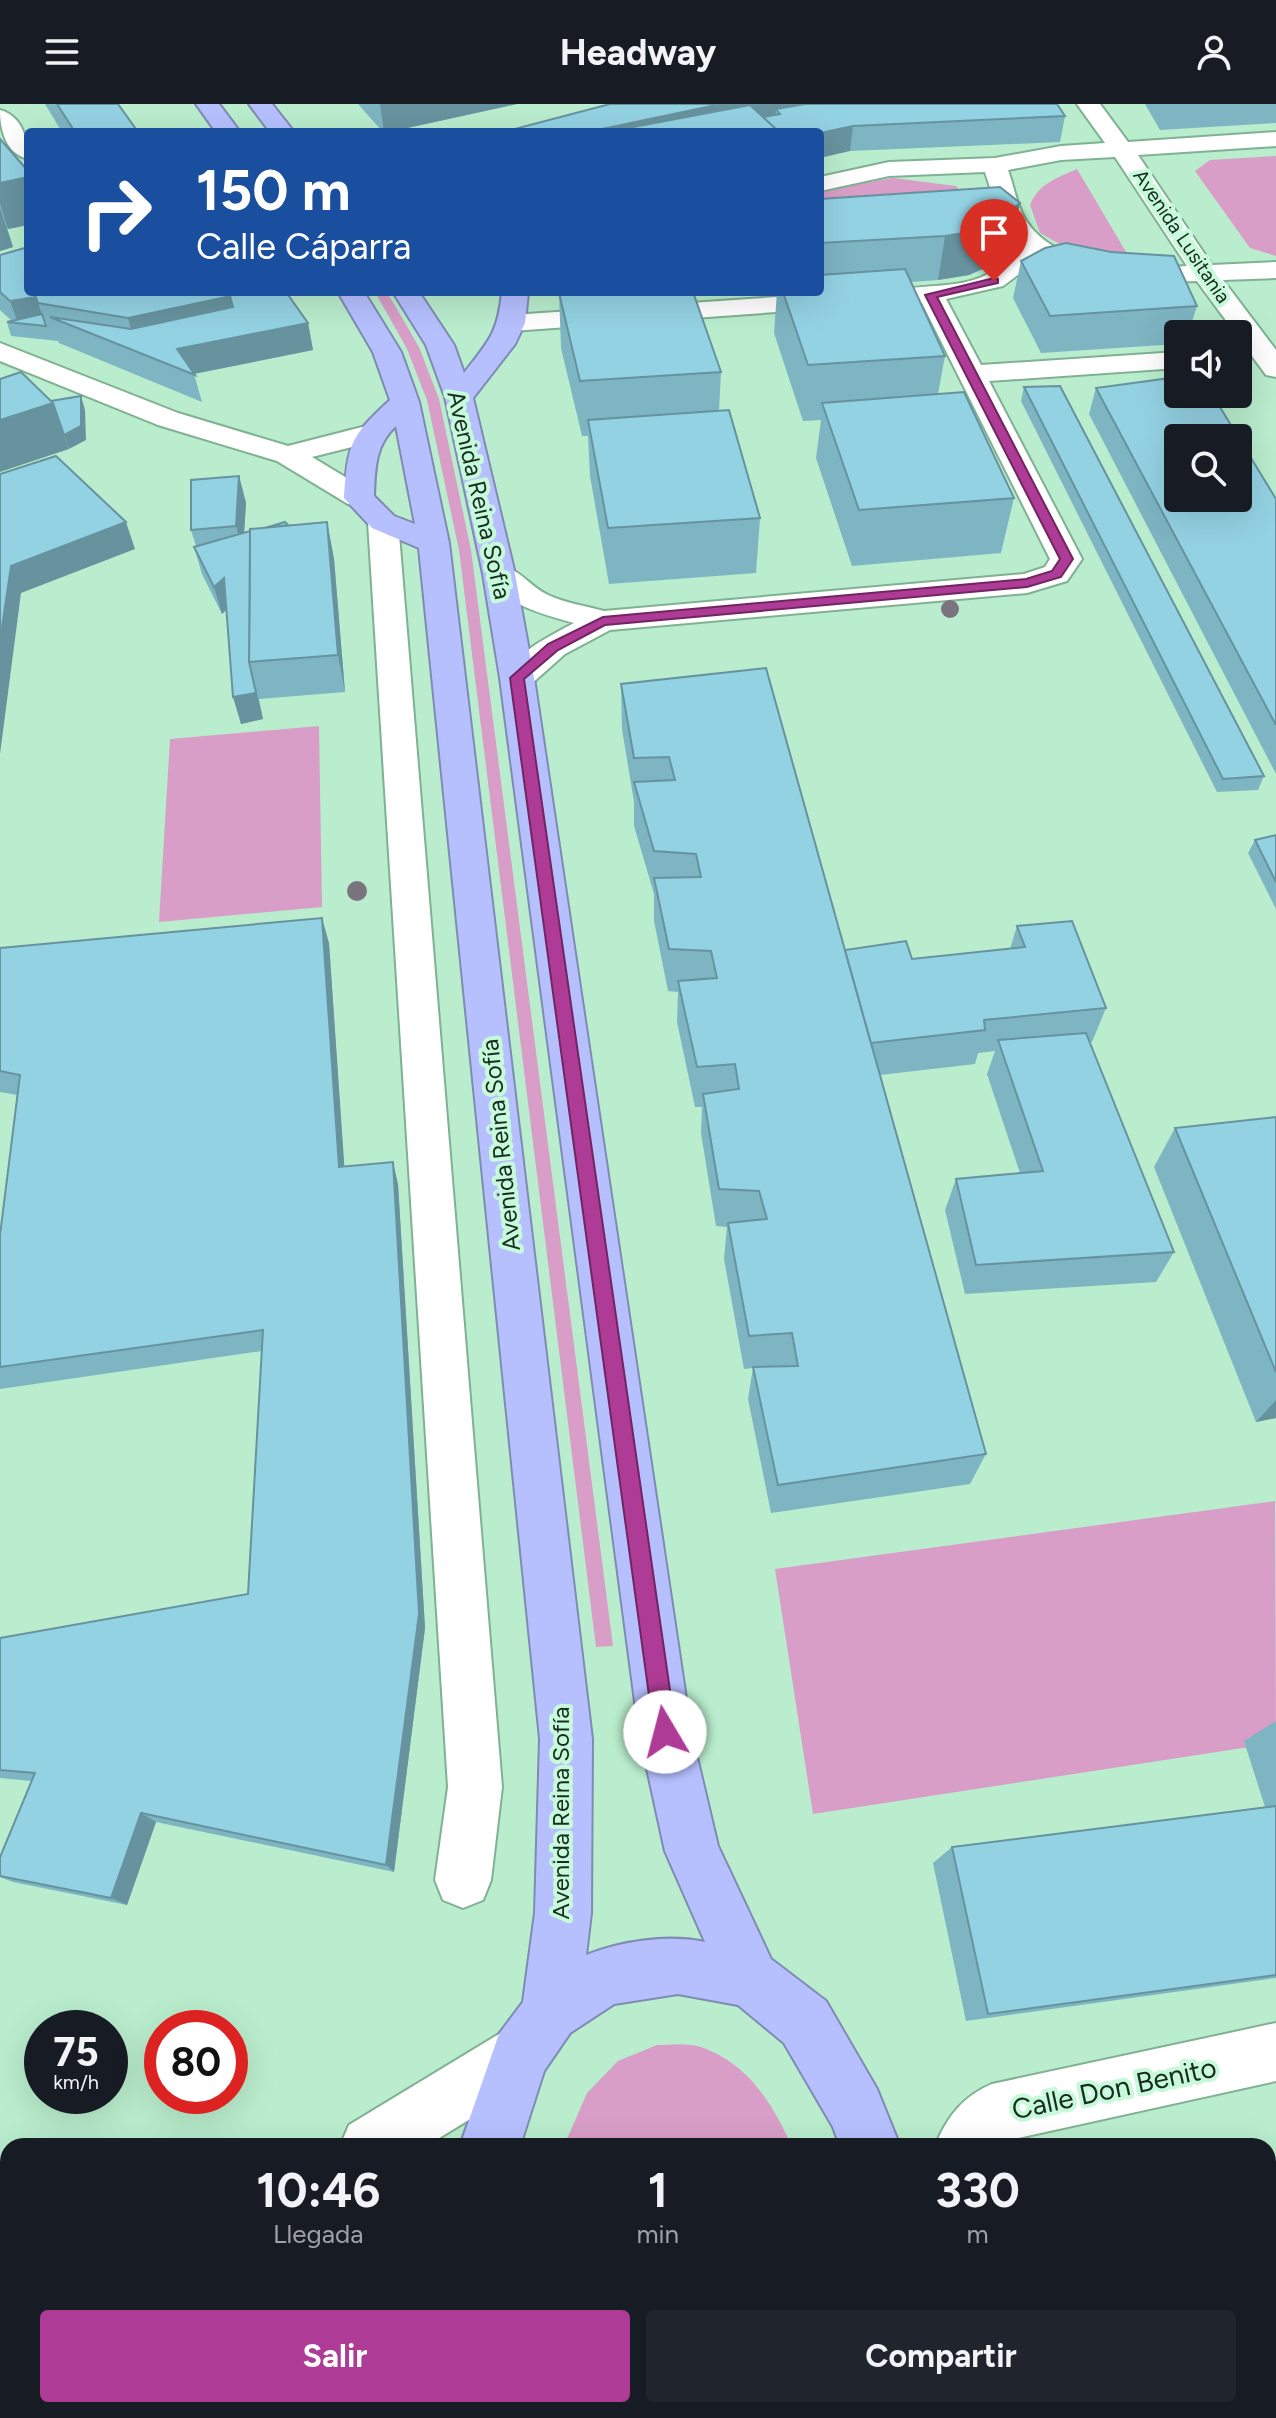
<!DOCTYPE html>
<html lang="es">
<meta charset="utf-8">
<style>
body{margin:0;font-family:Figtree,sans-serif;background:#20242c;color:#f1f3f6;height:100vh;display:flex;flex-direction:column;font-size:30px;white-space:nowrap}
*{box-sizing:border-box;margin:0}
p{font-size:26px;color:#9ea1a6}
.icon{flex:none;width:44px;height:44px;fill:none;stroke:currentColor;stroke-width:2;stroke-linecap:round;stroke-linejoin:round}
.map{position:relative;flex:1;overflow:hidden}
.sheet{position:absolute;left:0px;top:2034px;width:1276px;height:280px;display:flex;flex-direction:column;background:#171b24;border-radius:24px 24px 0 0;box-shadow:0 8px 32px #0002}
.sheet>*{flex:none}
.banner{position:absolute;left:24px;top:24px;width:800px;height:168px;border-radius:8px;box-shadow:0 8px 32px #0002;background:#1a4fa0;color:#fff;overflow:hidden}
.fabs{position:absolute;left:1164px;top:216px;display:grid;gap:16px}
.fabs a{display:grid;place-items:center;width:88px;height:88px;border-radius:8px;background:#171b24;box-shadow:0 8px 32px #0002;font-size:40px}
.speed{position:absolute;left:24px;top:1906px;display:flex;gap:16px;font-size:40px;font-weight:700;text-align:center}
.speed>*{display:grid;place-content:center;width:104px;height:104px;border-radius:50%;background:#171b24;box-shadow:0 8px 32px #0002;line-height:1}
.speed small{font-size:20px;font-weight:400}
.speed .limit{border:12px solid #d22;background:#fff;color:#111}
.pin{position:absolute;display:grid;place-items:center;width:68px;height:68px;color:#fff;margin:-82px -34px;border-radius:50% 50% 50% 0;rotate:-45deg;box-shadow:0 0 8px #0007}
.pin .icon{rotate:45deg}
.me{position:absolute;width:88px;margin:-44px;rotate:352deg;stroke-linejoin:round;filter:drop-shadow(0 0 6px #0008)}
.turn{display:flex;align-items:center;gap:28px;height:168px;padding:0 40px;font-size:36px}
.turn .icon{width:104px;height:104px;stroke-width:2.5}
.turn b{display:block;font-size:56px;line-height:68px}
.eta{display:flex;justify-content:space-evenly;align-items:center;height:136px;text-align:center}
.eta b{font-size:48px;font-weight:700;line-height:56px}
.action{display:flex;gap:16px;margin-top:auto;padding:16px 40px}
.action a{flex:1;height:92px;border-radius:8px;background:#ae3b95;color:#fff;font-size:32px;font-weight:700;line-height:92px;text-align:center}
.action a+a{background:#20242c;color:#f1f3f6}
header{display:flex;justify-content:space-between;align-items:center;height:104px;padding:0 40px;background:#171b24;font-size:36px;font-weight:700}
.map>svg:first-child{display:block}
</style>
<header><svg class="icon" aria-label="menu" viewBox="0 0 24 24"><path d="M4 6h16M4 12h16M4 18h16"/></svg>Headway<svg class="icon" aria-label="person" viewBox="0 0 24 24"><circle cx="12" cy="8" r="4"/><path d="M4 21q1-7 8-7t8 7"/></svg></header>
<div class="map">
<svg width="1276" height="2314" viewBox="0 0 1276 2314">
<rect width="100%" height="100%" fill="#b9edcd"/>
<!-- green -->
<g fill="#d89ec7">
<path d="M1276 52V152L1250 144 1195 67 1210 56Z"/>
<path d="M1077 65 1132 158 1065 143 1040 129 1030 101C1039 79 1057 74 1077 65Z"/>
<path d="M893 74 956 82 992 128 820 137V87Z"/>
<path d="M375 188H387L419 243 439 295 471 446 613 1542 596 1543 459 446 427 296 407 245Z"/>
<path d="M319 622 322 803 159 818 170 635Z"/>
<path d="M1275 1397 1276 1639 813 1710 775 1465Z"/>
<path d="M657 1941C670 1941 689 1939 701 1943 750 1961 771 1998 792 2042H564L587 1989 618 1957Z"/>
<path d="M546 2306H862L863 2314H547Z"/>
</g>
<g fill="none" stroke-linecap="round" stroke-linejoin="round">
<!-- street casing -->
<g stroke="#80b193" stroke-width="4">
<g id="street">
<path d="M1077 0H1100L1128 38 1276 28V42L1138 51 1212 161 1276 158V174L1223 176 1276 246V273L1266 271 1197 177C1140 180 1094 175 1039 155L1003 182 946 195 981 261 1178 248V264L989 277 1082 455 1067 477 1027 489 610 526 565 550 529 582 517 585 505 582 500 574C517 548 548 533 574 519 541 510 504 500 483 470L488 463C515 456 526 481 548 491 565 499 586 502 604 507L1024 470 1045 463 1050 455 922 199H893L889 193 893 187C922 180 958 185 986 171 999 164 1010 152 1022 144L1001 117 985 68 889 72 820 87V73L889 58 995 54 1061 42 1105 39ZM1115 53 1187 162C1136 165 1059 165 1027 118 1017 104 1014 82 1008 66L1061 56Z"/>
<path d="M0 6C22 12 28 35 28 55 6 50 0 26 0 6Z"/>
<path d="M837 189 846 191 850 197 846 203 512 227 503 225 499 219 503 213 512 211Z"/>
<path d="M0 239 178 309 288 342 370 321 380 324 384 330 380 336 312 353 370 388 374 394 370 400 359 403 348 400 277 357 158 321 0 257Z"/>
<path d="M383 409 394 412 398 418 502 1683 491 1776 483 1796 463 1804 443 1796 435 1776 448 1683 368 418 372 412Z"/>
<path d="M1276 1919V1977L1009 2036 1004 2042H935C947 2013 963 1992 992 1980Z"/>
<path d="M520 1922 541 1930 549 1951 541 1972 426 2042H340L349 2021 499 1930Z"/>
<path d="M8 2105V2167L0 2168V2106Z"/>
</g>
</g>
<!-- highway casing -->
<g stroke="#7f8cb1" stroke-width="4">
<g id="highway">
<path d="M196 0H219L240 28H216Z"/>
<path d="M249 0H272L294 28H270Z"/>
<path d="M338 188H364L401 248 419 298 449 439 592 1635 591 1809 586 1851C622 1837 667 1830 705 1838L665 1747 639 1628 500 574 483 470 445 293 426 241 393 188H419L454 241 464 269C489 237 498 229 502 188H528L525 219 515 240 473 294 515 470 534 574 691 1628 718 1742 771 1855 826 1897 877 1985 900 2042H840L833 2023 784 1939 738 1901 678 1890 614 1900 570 1929 544 1967 520 2042H460L499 1930 523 1898 535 1809 540 1635 419 444 372 424 344 394C348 339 350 333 390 296L373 248ZM396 322 415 420 394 412 374 392C375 365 375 341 396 322Z"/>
<rect x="423" y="2306" width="66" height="8"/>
<path d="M911 2306H977L978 2314H912Z"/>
</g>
</g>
<!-- street -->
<use href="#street" fill="#fff" fill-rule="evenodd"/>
<!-- highway -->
<use href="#highway" fill="#b6c0ff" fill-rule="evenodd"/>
</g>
<!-- trees -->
<g fill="#7b737d">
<circle cx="950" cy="505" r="9"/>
<circle cx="357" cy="787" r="10"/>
</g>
<!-- wall -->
<g fill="#7eb5c3">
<path d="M45 0H118L138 28H62Z"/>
<path d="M358 0H517L389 28H383Z"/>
<path d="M610 0 1065 12 1060 38 850 47Z"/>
<path d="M1145 0H1276V19L1160 26Z"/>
<path d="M0 35 28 67V121L8 125 7 124 13 143 0 147Z"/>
<path d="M820 95 1020 99 1011 144 987 163 969 171 938 176 911 178 945 252 938 290 1014 394 1001 449 852 462 816 354 821 316 803 317 774 229 777 188H820Z"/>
<path d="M0 151 28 188 308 219 313 246 194 270 202 298 59 239 58 237 11 232 7 218 12 217 0 206Z"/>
<path d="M1021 157 1197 202 1188 230H1178V240L1041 249 1013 194Z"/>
<path d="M570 188H751L694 191 721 268 719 307 760 414 756 469 609 480 590 372 588 332H582L561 244 559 189Z"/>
<path d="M1024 283 1264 672 1258 686 1217 688 1021 297Z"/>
<path d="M1096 284 1276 395V670L1089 310Z"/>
<path d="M239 372 246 399 244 429 288 421 327 418 334 455 345 588 259 595 263 615 241 620 226 506 222 510 202 470 194 443 196 442 191 426Z"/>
<path d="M621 580 845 846 912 855 1010 845 1017 822 1106 904 1092 938H1090L1174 1148 1156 1178 965 1190 945 1106 956 1075 1020 1069 987 970 995 947 978 949 975 960 880 971 986 1350 970 1380 771 1409 748 1295 753 1264 744 1265 724 1155 727 1123 716 1122 701 1029 702 1003H695L677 918 678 888 668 887 654 817V790L634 722V698L622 625Z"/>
<path d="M1276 731V805L1248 749 1255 736Z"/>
<path d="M329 839 344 1063 398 1080 425 1524 394 1768 156 1718 127 1801 13 1778 0 1773V1772L31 1677 0 1674V1534L248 1490 262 1247 0 1285V1131L17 991 0 988V844Z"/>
<path d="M1276 1013V1314L1256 1318 1154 1063 1175 1024Z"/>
<path d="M1276 1617V1874L966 1917 933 1759 952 1743 1265 1703 1244 1637Z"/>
<path d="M1276 2058V2306L1231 2314H1061L1059 2306H1268V2059Z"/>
</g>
<!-- shaded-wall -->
<g fill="#67939f">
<path d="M380 0H517L389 28H384Z"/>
<path d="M721 0H806L780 10 776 5 774 24 754 28H588Z"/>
<path d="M853 22 850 47 820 54V29Z"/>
<path d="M28 73V121L8 125 0 100V79Z"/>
<path d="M1020 99 1011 144 987 163 969 171 938 176 945 132Z"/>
<path d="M0 104 13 143 0 147Z"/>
<path d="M231 192 239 230 137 248 128 214Z"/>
<path d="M36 193 45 219H18L10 197Z"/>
<path d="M308 219 313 246 193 270 177 245Z"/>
<path d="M81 292 85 306 86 336 69 345 64 331Z"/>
<path d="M53 299 69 345 0 368V311Z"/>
<path d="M239 372 246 399 243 448 236 422Z"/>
<path d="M126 418 135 445 21 489 0 650V537L11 462Z"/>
<path d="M327 418 334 455 345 588 338 551Z"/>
<path d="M224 474 231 501 222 510 214 483Z"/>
<path d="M252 568 263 615 241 620 233 593Z"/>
<path d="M322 814 329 839 346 1086 339 1063Z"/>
<path d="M393 1058 398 1080 425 1524 394 1768 386 1761Z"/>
<path d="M1276 1296V1314L1256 1318Z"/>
<path d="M141 1709 156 1718 127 1801 111 1794Z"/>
</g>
<!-- building -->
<g fill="#93d2e3" stroke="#67939f" stroke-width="2" fill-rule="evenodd">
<path d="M57 0H118L138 28H75Z"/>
<path d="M610 0H721L588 28H503Z"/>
<path d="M805 0H1057L1065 12 853 22 820 29 778 28 763 13 780 10 776 5Z"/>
<path d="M750 1 778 27 607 28Z"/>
<path d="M0 35 28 67V73L0 79Z"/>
<path d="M1000 83 1020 99 996 118 977 127 945 132 820 139V95Z"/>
<path d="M1066 139 1111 148 1174 152 1197 202 1050 212 1021 157 1045 144Z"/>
<path d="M28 143V188H34L36 193 10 197 0 188V151Z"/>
<path d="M905 165 945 252 808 261 783 188H820V171Z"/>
<path d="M34 188H229L231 192 128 214 38 199Z"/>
<path d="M229 188H286L308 219 177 245 195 271 50 213 131 225 233 203Z"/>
<path d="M570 188H693L721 268 580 277 559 189Z"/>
<path d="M42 210 46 222 7 218Z"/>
<path d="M21 268 53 299 0 316V275Z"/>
<path d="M1178 273V290H1212L1276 395V621L1096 284ZM1178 334H1238V394H1178Z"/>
<path d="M1060 282 1264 672 1223 675 1024 283Z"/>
<path d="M964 288 1014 394 859 406 822 299Z"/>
<path d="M81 292V322L64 331 53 299 51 297Z"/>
<path d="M729 306 760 414 608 424 588 316Z"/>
<path d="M56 352 126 418 11 462 0 537V370Z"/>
<path d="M239 372 236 422 191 426V376Z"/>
<path d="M285 418 288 421 265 424Z"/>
<path d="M327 418 338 551 249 558 250 425Z"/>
<path d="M250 427 249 558 256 589 233 593 224 474 214 483 194 443Z"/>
<path d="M766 564 986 1350 778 1381 753 1263 798 1262 792 1229 749 1232 728 1119 767 1115 759 1087 719 1085 703 990 739 985 735 960 697 963 678 877 717 874 711 847 669 845 654 774 701 773 696 750 654 747 634 678 675 676 669 653 634 654 621 580Z"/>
<path d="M1276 731V778L1255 736Z"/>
<path d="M322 814 339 1063 393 1058 419 1510 386 1761 141 1709 111 1794 0 1772V1753L35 1669 0 1666V1534L248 1490 263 1226 0 1263V1131L20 971 0 967V844Z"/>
<path d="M1072 817 1106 904 984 916 985 926 871 939 845 846 906 837 912 855 1025 843 1017 822Z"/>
<path d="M1086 929 1174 1148 976 1161 956 1075 1043 1067 998 936Z"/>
<path d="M1276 1013V1268L1175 1024Z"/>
<path d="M1276 1702V1871L988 1910 952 1743Z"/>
<path d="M1276 2069V2306L1231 2314H1088L1087 2306H1268V2070Z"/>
</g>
<!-- route -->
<path fill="#ae3b95" stroke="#712661" stroke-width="2" d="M994 174 998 175V179L937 193 1073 455 1061 473 1027 483 605 521 558 546 524 575 676 1628 673 1636 665 1639 657 1636 654 1628 510 574 548 540 603 513 1026 475 1052 467 1060 455 925 191Z"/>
<g text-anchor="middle" stroke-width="8" stroke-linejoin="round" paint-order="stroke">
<!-- far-street labels -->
<g font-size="20" fill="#182c20" stroke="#c6fada">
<text transform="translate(1182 132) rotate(56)" y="7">Avenida Lusitania</text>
</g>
<!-- street labels -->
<g font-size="24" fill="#182c20" stroke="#c6fada">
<text transform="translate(479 391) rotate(77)" y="8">Avenida Reina Sofía</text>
<text transform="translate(501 1041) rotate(-96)" y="8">Avenida Reina Sofía</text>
<text transform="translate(561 1709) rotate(-90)" y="8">Avenida Reina Sofía</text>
</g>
<!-- near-street labels -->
<g font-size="28" fill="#182c20" stroke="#c6fada">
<text transform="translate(1114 1984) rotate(-12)" y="10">Calle Don Benito</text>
</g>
</g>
</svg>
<div class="fabs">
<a><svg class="icon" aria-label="sound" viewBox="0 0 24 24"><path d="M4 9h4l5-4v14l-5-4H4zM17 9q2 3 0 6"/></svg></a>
<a><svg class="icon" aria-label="search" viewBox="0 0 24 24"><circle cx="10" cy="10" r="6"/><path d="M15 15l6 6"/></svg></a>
</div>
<div class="speed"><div>75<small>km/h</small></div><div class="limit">80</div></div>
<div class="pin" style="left:994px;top:177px;background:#d93025"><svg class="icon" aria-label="arrive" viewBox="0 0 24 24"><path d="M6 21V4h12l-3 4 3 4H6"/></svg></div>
<svg class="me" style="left:665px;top:1628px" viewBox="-20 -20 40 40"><circle r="19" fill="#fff"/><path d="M0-13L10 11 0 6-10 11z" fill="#ae3b95"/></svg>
<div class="banner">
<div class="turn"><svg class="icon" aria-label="right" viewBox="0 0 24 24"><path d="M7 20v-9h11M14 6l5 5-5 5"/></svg><div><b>150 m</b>Calle Cáparra</div></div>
</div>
<section class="sheet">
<div class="eta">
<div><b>10:46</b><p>Llegada</p></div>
<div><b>1</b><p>min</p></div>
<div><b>330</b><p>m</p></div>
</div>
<div class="action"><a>Salir</a><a>Compartir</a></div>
</section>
</div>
